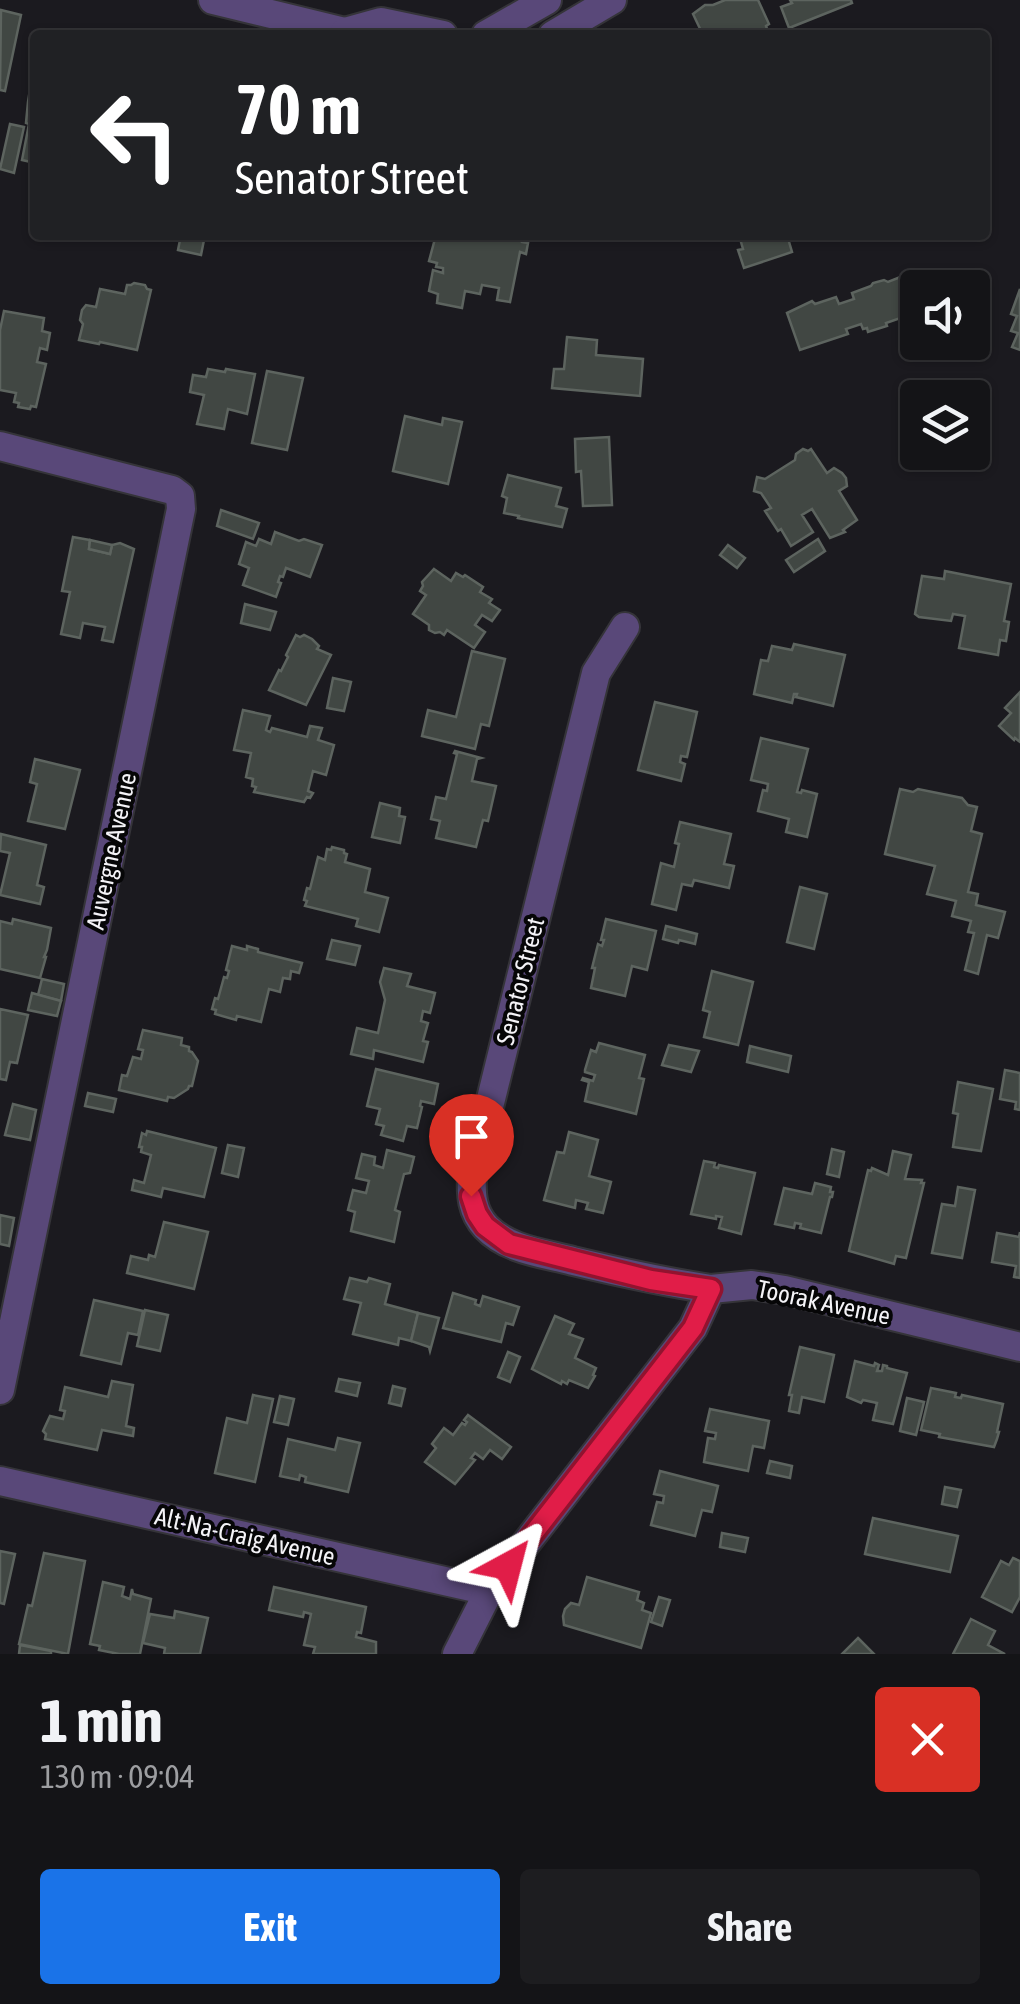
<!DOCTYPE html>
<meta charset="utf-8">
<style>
body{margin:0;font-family:"Asap Condensed",sans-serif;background:#1d1d20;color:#f1f3f6;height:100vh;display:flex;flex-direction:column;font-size:38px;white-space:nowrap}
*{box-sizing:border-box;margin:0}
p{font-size:32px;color:#9d9ea1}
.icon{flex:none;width:55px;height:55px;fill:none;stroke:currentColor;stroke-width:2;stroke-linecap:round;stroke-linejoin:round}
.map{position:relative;height:1654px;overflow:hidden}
.sheet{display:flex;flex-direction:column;background:#141417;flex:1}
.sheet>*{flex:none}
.guide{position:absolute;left:30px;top:30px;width:960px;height:210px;border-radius:10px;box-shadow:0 2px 8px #0004,0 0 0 2px #333336;background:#202124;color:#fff;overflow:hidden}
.controls{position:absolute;left:900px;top:270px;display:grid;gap:20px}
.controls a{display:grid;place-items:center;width:90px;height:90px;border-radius:10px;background:#141417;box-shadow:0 2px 8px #0004,0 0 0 2px #333336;font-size:50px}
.pin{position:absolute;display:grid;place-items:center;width:85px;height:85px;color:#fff;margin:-102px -42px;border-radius:50% 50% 50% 0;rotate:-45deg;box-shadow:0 0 10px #0007}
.pin .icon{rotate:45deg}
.me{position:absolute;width:110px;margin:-55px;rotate:38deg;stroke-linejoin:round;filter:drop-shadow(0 0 8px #0008)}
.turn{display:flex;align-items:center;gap:35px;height:210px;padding:0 40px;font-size:45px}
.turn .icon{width:130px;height:130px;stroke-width:2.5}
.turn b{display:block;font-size:70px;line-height:85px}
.round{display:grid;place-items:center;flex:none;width:105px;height:105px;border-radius:10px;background:#1d1d20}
.overview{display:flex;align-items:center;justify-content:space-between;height:170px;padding:0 40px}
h1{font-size:60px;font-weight:700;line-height:75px}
.button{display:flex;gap:20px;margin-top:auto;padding:20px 40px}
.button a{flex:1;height:115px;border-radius:10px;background:#1a73e8;color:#fff;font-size:40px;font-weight:700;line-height:115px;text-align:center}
.button a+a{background:#1d1d20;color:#f1f3f6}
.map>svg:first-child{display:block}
</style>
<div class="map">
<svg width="1020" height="1654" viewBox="0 0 1020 1654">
<rect width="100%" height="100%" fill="#1b1a1f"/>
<!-- building -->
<g fill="#414743" stroke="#5d645f" stroke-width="2.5">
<path d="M725 0H758L769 24 766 26 769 35H703L693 14 705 5H713Z"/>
<path d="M790 0H851L852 3 789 28 781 7 792 3Z"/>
<path d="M1 10 21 15 5 91 0 90Z"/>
<path d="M35 80V163L22 160 29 124 26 123 28 102 31 83Z"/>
<path d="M10 124 24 127 14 173 0 169Z"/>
<path d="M181 235H205L201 255 178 250Z"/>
<path d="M436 235H523L522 242 528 243 526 254 520 252 510 302 497 300 499 288 482 285 480 294 465 291 462 308 437 303 438 294 429 291 433 270 443 273V268L436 267 437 263 429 261Z"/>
<path d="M739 235H787L792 252 744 268 738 250 743 249Z"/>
<path d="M903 276 915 313 886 323 887 326 868 332 867 328 863 329 861 324 846 329 848 334 800 350 787 313 812 301 815 304 836 297 839 304 854 299 852 293 871 286 873 283 884 280 888 282Z"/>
<path d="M134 283 145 285 147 289 151 290 137 350 100 342 99 344 79 340 83 324 80 320 82 310 86 305 96 307 100 289 125 294 127 285H131Z"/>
<path d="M1020 289V350L1012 347 1018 333 1011 331 1017 316 1011 314Z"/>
<path d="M4 311 44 318 42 331 50 333 47 350 40 348 37 362 46 364 36 407 31 406 30 409 18 407 19 403 14 402 16 393 0 390V330Z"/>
<path d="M567 337 597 340 596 355 643 359 640 396 552 388 554 369H564Z"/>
<path d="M208 369 225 372 226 369 255 374 247 414 228 409 224 429 197 424 204 395 190 392 193 375 206 377Z"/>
<path d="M267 371 303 378 287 450 252 443Z"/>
<path d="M405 416 442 425 443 418 462 422 448 484 393 471Z"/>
<path d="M609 437 612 505 583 506 581 471 576 472 575 439Z"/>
<path d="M803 449 808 451 811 449 827 473 834 468 842 473 846 478 847 486 839 491 857 520 843 530 845 532 830 538 812 509 802 515 813 532 791 546 781 529 778 531 765 511 771 508 761 493 754 491 757 477 765 479 795 460 796 454Z"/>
<path d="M508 475 561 488 556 506 567 509 562 527 518 518 519 516 504 513 507 498 502 496Z"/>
<path d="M221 510 259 523 253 539 217 526Z"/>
<path d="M275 532 299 541 304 539 322 545 310 577 286 568 283 577 280 576 278 582 281 583 276 597 243 585 249 568 239 564 246 542 256 546 259 539 271 544Z"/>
<path d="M73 537 90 540 89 549 110 554 112 545 120 543 134 549 113 642 102 640 105 627 83 623 80 638 61 634 70 592 62 591Z"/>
<path d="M818 539 825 551 794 572 786 560Z"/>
<path d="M90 540 112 545 110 554 89 549Z"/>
<path d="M728 545 745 558 737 568 720 555Z"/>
<path d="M434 569 451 581 456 573 463 577 465 575 483 587 480 592 492 599 489 603 500 610 492 621 482 615 475 625 485 632 474 648 447 630 444 635 440 632 435 633 429 630V625L413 614 426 595 420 591 423 586 422 582Z"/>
<path d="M945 571 1011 584 1004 621 1009 622 1006 641 1000 640 998 655 959 648 965 616 953 614 951 621 919 617 915 614 922 576 944 579Z"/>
<path d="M245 604 276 612 270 630 241 623Z"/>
<path d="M296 635 300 637 304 635 312 639 319 646 317 649 331 655 306 705 269 690 279 670 281 671 288 657 286 655Z"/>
<path d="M794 644 845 655 833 706 796 697 797 694H794L792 703 754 694 761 660 768 661 772 646 792 650Z"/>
<path d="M472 651 505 659 489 726 481 724 475 749 422 736 428 710 456 717Z"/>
<path d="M333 678 351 682 344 711 327 708Z"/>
<path d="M1020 692V742L1015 738 1014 740 999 726 1011 713 1005 708Z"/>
<path d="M655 702 697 712 687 757 681 756 680 762 685 764 681 781 638 770Z"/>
<path d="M243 710 270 716 266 730 270 732 272 728 307 737 310 726 322 728 318 740 334 745 326 775 313 771 308 791 313 793 310 798 307 797 304 802 254 792 256 787 252 786 253 779 246 777 251 753 234 750Z"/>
<path d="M761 738 808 749 797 792 801 793 802 790 817 794 807 837 786 832 789 819 758 811 763 790 767 791 768 784 751 780Z"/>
<path d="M455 751 481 758 477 759 472 781 496 786 488 821 483 820 476 847 436 838 440 821 431 819 436 797 446 799 457 754 454 753Z"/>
<path d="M35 759 80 770 65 829 28 821 37 784 30 782Z"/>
<path d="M900 789 913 792 918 789 962 798 968 805 977 807 971 831 982 834 968 892 978 894 976 905 1005 912 998 938 987 935 978 974 965 970 974 933 968 932 971 921 952 916 956 901 927 894 935 866 885 854Z"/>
<path d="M380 803 400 808 399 816 405 817 400 843 372 837Z"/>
<path d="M680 822 731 834 724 864 734 866 729 888 694 880 692 886 682 884 676 910 652 904 661 863 674 867 679 844 675 843Z"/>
<path d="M1 834 46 845 37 885 44 887 40 904 0 895 10 853 0 851Z"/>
<path d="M332 847 344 850V853L347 854 345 862 370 869 365 892 388 898 379 932 356 926 358 919 305 906 307 901 304 900 307 888 310 889 318 857 325 860 327 849 331 850Z"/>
<path d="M800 887 827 894 814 949 787 942Z"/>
<path d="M13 919 51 928 47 950 44 957H46L40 978 0 969V921L12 924Z"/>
<path d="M606 919 656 931 647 970 632 966 625 996 591 988 595 968H592L598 944 602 946 604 940H601Z"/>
<path d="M666 926 697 934 695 944 679 940 678 943 663 939Z"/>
<path d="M332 940 360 946 355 965 327 959Z"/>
<path d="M232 946 247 950V946L258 949V952L302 963 299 973 291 971 290 979 283 978 280 992 269 989 261 1022 237 1016 236 1020 215 1014 216 1010 212 1009 215 998 218 999 224 977 227 978 229 971 226 970Z"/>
<path d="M384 968 411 974 407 986 435 993 430 1013 423 1011 421 1021 428 1023 423 1041 428 1042 423 1062 374 1050 373 1059 351 1054 357 1028 378 1033 385 1000 380 982Z"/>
<path d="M712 971 753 982 738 1045 704 1037 710 1012 703 1010Z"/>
<path d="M42 979 64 984 61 1001 38 995Z"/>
<path d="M32 993 61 1001 57 1016 28 1010Z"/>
<path d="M0 1009 28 1015 17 1063 10 1062 6 1080 0 1079Z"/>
<path d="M143 1030 182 1038 181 1045 189 1047V1051L192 1052 198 1061 192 1086H189L188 1089 174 1098 168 1097 167 1101 119 1090 122 1075 127 1076 133 1057 141 1059 143 1050 138 1049Z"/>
<path d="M599 1043 645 1055 639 1078 644 1079 636 1114 585 1101 589 1082 582 1080 583 1078 593 1081 595 1075 585 1072V1070L591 1050 596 1052Z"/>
<path d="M669 1045 699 1051 691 1072 662 1065Z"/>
<path d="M750 1046 791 1056 788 1072 747 1062Z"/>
<path d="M376 1069 438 1084 434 1104 421 1101 420 1106 422 1107 417 1128 407 1126 403 1141 381 1135 384 1126 376 1124 380 1109 367 1106Z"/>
<path d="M1005 1070 1020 1073V1110L1015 1109 1016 1102 1000 1099Z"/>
<path d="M958 1082 993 1089 981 1151 953 1147 958 1114 953 1113Z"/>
<path d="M88 1093 116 1099 113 1112 85 1106Z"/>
<path d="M13 1104 36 1110 30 1140 5 1135Z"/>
<path d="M147 1131 216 1148 204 1197 163 1188 161 1197 132 1190 134 1180 144 1183 151 1155 141 1152 142 1147H139L142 1133 146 1135Z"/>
<path d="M569 1132 598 1140 589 1176 611 1182 603 1213 586 1209 588 1203 576 1200 575 1208 544 1200 557 1152 564 1153Z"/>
<path d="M228 1145 244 1148 238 1177 222 1173Z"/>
<path d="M832 1149 844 1152 839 1177 827 1174Z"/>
<path d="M387 1150 414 1157 410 1173 404 1174 395 1210 400 1212 394 1242 351 1231 355 1212 348 1210 353 1190 366 1193 369 1181 356 1178 362 1154 375 1157 374 1165 383 1168Z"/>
<path d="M893 1151 911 1155 905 1179 922 1180 921 1183H924L906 1258 896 1256 894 1264 849 1251 868 1170 871 1171 872 1168 888 1175Z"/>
<path d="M704 1161 715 1163 714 1167 718 1168 719 1165 755 1173 741 1234 719 1228 722 1217 716 1216V1219L691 1214Z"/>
<path d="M815 1183 831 1187 830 1192H833L832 1197H830L821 1233 800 1228 801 1224 795 1223 794 1228 775 1224 784 1188 812 1194Z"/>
<path d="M958 1187 975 1190 962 1258 932 1253 942 1204 955 1206Z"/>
<path d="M0 1215 14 1218 9 1246 0 1244Z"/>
<path d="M164 1222 208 1232 194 1289 127 1273 131 1256 148 1260 149 1255 155 1257Z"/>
<path d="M1020 1232V1278L1014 1277 1016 1266 992 1262 997 1233 1019 1237Z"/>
<path d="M350 1278 367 1282 369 1278 390 1284 385 1304 418 1313 411 1341 399 1338 398 1345 353 1334 361 1303 344 1299Z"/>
<path d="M453 1293 476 1300 475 1304 480 1306 483 1296 519 1307 513 1325 506 1323 501 1342 443 1328Z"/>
<path d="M94 1300 143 1311 138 1335 128 1333 121 1364 81 1355Z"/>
<path d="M145 1310 168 1315 160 1351 137 1346Z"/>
<path d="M418 1313 439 1318 430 1351 429 1347 411 1341Z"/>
<path d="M555 1316 574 1324 569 1334 583 1339 575 1358 596 1368 593 1375 595 1376 588 1388 569 1380 567 1384 562 1381 561 1384 532 1369Z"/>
<path d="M800 1347 834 1355 824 1402 802 1397 799 1413 789 1411 792 1395H789Z"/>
<path d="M508 1352 520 1357 510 1382 498 1377Z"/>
<path d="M855 1361 874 1366 875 1363 879 1365 877 1371H882L883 1365 887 1366V1368L907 1373 893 1424 873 1420 877 1403 863 1400 861 1403 847 1397Z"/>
<path d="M339 1379 360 1383 357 1396 336 1391Z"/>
<path d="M112 1381 133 1385 126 1426 134 1428 133 1436 102 1430 97 1450 45 1439 46 1434 43 1431 50 1416 63 1419 65 1411 60 1410 65 1387 108 1397Z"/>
<path d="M393 1386 405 1389 401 1406 389 1403Z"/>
<path d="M931 1388 956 1393 955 1397 961 1398 962 1395 1003 1404 997 1432H999L997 1439 994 1447 939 1437 940 1434 921 1430Z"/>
<path d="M253 1395 273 1399 255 1482 215 1473 227 1418 247 1423Z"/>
<path d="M280 1396 294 1399 288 1425 274 1422Z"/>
<path d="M907 1398 924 1402 916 1435 900 1431Z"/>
<path d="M710 1409 769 1421 764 1448 753 1446 748 1471 704 1462 708 1438 715 1439 716 1433 705 1431Z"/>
<path d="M468 1415 511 1447 502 1459 490 1450 483 1459 475 1453 471 1458 475 1460 455 1484 425 1462 436 1448 432 1444 444 1428 453 1435 462 1423 465 1425 467 1422 464 1420Z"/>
<path d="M338 1438 360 1443 348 1492 305 1482 306 1477 300 1475 299 1480 280 1476 288 1439 335 1450Z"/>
<path d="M770 1461 792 1466 790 1478 767 1473Z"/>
<path d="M660 1471 718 1486 712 1512 702 1510 695 1536 651 1525 657 1502 663 1503 664 1496 654 1494Z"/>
<path d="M945 1487 961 1490 957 1507 942 1504Z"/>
<path d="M873 1518 958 1536 950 1572 865 1554Z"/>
<path d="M722 1533 748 1538 745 1552 720 1547Z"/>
<path d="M0 1551 15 1554 4 1604 0 1603Z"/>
<path d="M44 1553 85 1561 68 1654 19 1644 28 1605 32 1606Z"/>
<path d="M1013 1558 1020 1561V1597L1012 1612 982 1597 1001 1561 1009 1565Z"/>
<path d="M587 1577 639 1592 637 1600 644 1603 642 1610 651 1613 641 1648 564 1625 563 1616 565 1609 571 1603 579 1605Z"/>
<path d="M103 1582 124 1587 122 1596 130 1599 132 1589 133 1594 151 1599 140 1654H119L99 1650 100 1646 90 1644Z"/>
<path d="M274 1587 366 1607 361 1633 357 1632 356 1637 376 1642V1654H313L315 1647 304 1645 311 1614 304 1612 303 1617 269 1610Z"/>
<path d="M659 1597 670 1600 662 1626 651 1622Z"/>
<path d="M175 1611 208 1618 200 1654H164L165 1648 143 1643 150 1614 174 1618Z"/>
<path d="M971 1619 995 1631 988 1645 1005 1654H953Z"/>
<path d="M858 1638 874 1654H842Z"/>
<path d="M20 1645 51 1651V1654H19Z"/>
</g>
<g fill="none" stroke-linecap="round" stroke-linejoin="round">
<!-- street casing -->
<g stroke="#353439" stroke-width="32">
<g id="street">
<path d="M213 0 345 32 349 35"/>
<path d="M345 32 381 22 443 35"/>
<path d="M486 35 547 0"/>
<path d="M553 35 612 0"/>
<path d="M0 446 172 490 180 496 181 509 0 1390"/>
<path d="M625 627 596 673 472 1176C471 1195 472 1212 486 1227 508 1250 543 1253 573 1261 619 1272 664 1282 711 1289"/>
<path d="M0 1481 489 1591"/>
<path d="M457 1654 489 1591 693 1328 711 1289 752 1285 785 1290 1020 1347"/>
</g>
</g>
<!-- street -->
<use href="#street" stroke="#594879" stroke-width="28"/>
</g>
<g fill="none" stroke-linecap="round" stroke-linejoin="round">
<!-- route casing -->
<g stroke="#92132f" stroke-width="25">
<path id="route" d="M471 1196 477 1214 485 1226 509 1244 651 1280 711 1289 693 1328 508 1566"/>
</g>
<!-- route -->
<use href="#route" stroke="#e11d48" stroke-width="18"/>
</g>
<g text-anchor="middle" stroke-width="8" stroke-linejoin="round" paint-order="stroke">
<!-- street labels -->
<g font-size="25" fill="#f4f3f7" stroke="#060607">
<text transform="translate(111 851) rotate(-78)" y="9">Auvergne Avenue</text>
<text transform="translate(520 981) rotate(-76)" y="9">Senator Street</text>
<text transform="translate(824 1302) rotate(12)" y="9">Toorak Avenue</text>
<text transform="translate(245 1536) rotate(13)" y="9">Alt-Na-Craig Avenue</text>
</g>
</g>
</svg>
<div class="controls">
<a><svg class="icon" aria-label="sound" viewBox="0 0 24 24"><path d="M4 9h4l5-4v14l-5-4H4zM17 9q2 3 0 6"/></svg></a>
<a><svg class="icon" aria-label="layers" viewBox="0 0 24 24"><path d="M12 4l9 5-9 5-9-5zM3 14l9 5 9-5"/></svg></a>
</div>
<div class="pin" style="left:471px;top:1196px;background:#d93025"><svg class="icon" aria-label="arrive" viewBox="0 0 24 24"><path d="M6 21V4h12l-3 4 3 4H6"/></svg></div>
<svg class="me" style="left:508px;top:1566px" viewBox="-20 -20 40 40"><path d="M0-17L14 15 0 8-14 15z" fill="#e11d48" stroke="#fff" stroke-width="4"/></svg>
<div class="guide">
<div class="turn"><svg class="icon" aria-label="left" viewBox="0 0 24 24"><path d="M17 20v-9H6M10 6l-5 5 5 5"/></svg><div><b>70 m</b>Senator Street</div></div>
</div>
</div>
<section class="sheet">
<div class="overview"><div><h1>1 min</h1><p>130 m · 09:04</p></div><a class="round" style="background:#d93025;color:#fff"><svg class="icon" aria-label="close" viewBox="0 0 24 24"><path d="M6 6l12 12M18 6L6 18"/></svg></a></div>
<div class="button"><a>Exit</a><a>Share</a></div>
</section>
